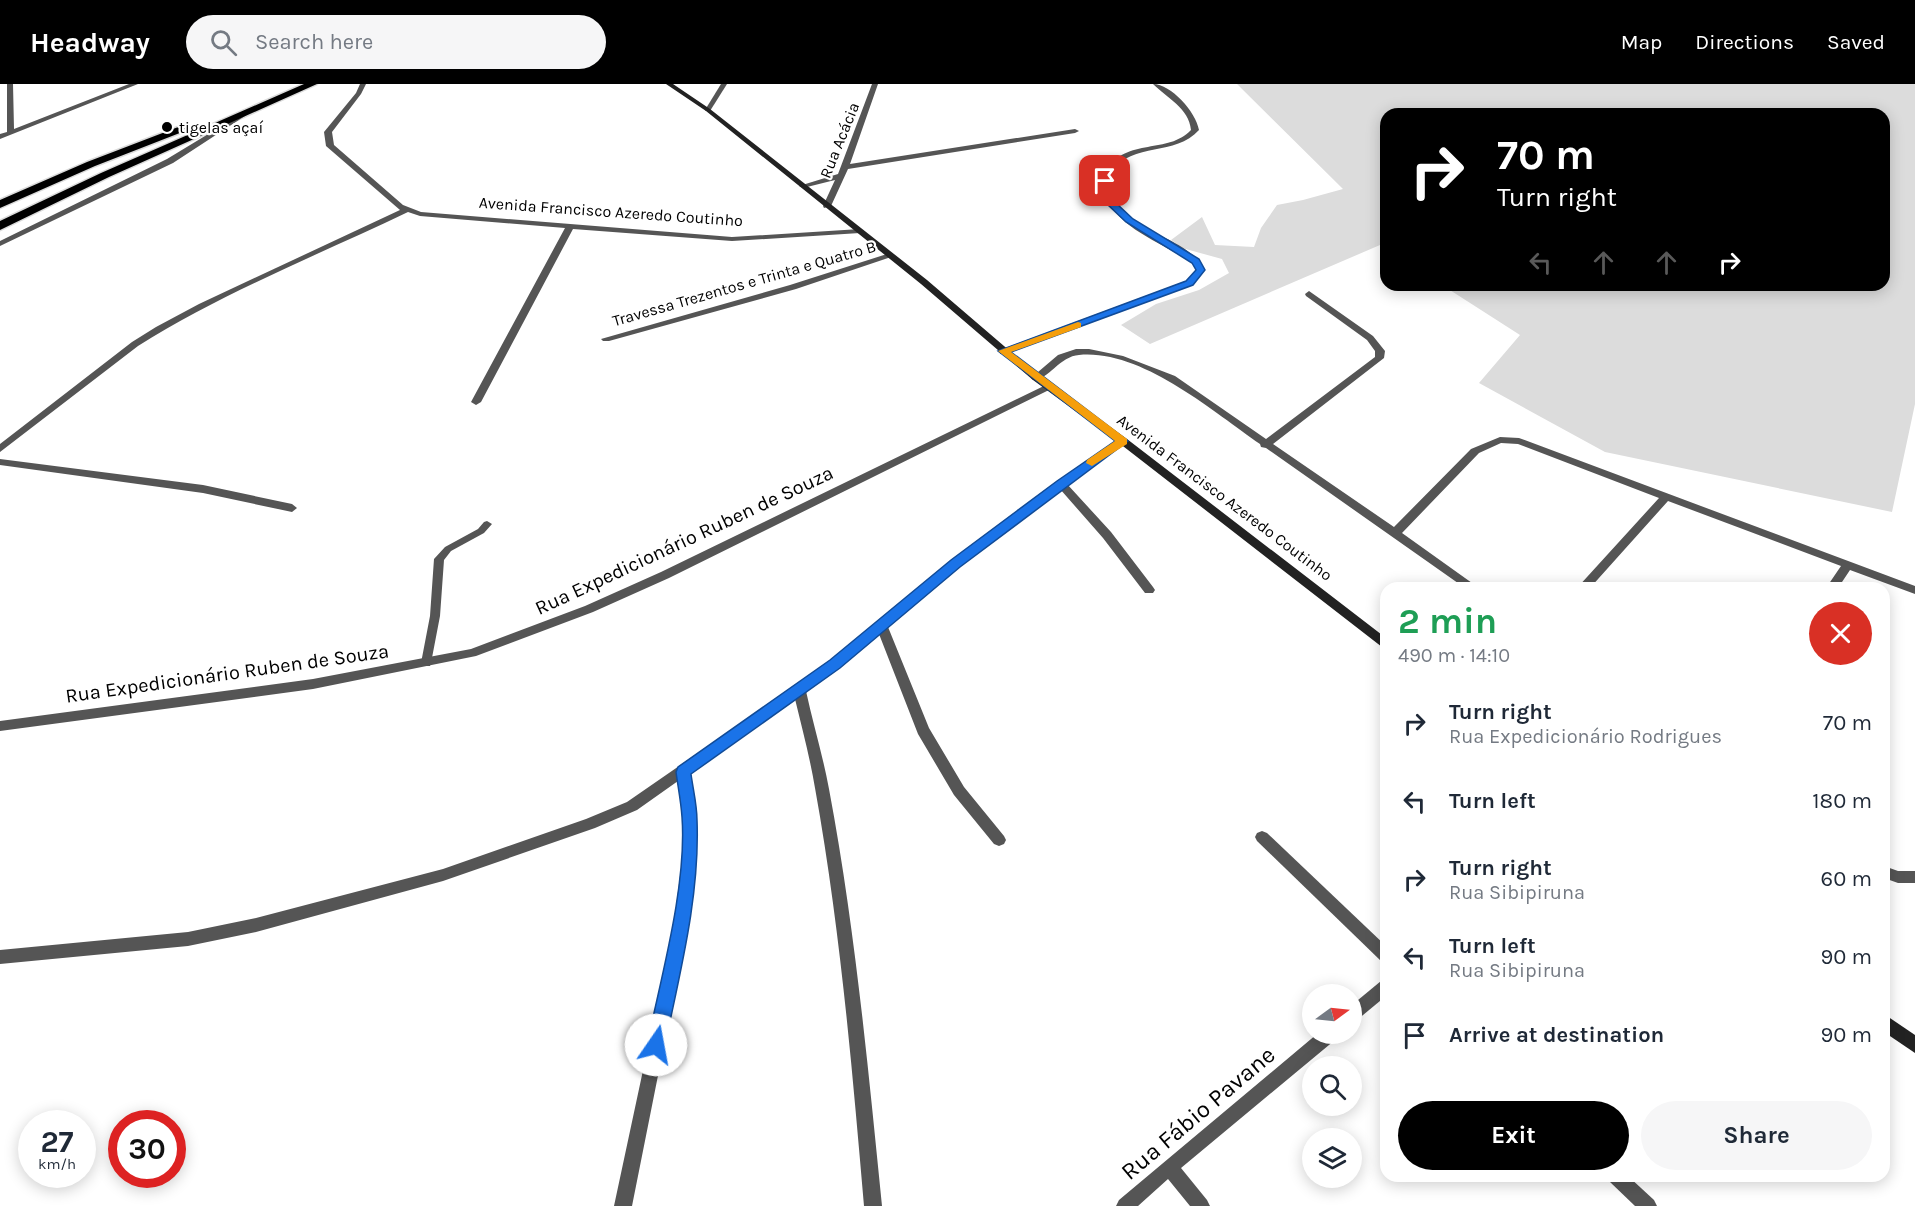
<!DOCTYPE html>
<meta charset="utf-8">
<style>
body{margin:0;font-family:Karla,sans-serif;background:#f6f6f7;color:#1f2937;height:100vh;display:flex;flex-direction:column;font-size:22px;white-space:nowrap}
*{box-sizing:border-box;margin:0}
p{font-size:20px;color:#747a83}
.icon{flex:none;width:33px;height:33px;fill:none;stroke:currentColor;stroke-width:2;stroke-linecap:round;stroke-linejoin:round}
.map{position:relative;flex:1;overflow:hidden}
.panel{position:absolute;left:1380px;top:498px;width:510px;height:600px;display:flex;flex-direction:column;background:#fff;border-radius:18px;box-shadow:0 3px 15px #0003}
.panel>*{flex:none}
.banner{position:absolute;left:1380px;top:24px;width:510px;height:183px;border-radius:18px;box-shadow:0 3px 15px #0003;background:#000;color:#fff;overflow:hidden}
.needle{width:39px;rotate:75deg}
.fabs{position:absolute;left:1302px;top:900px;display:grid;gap:12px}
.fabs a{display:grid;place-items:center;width:60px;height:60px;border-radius:50%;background:#fff;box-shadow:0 3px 15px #0003;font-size:30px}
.speed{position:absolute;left:18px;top:1026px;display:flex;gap:12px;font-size:30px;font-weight:700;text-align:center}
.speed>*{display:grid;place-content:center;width:78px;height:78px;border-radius:50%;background:#fff;box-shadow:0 3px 15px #0003;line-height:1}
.speed small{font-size:15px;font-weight:400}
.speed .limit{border:9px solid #d22;background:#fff;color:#111}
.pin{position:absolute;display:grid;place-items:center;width:51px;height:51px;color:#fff;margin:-26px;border-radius:12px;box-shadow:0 3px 9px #0006}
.me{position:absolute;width:66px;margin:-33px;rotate:12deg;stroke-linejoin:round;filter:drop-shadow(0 0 4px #0008)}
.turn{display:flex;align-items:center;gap:21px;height:126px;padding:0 18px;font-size:27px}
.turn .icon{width:78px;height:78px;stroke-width:2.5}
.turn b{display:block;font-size:42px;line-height:51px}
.lanes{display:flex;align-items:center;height:57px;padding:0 18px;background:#0003;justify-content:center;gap:30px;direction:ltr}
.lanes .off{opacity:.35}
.round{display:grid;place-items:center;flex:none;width:63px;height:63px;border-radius:32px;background:#f6f6f7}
.summary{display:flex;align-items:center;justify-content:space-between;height:102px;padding:0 18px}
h1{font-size:36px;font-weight:700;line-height:45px;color:#1e9e55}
.button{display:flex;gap:12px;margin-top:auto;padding:12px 18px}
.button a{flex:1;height:69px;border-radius:36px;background:#000;color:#fff;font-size:24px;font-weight:700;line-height:69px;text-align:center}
.button a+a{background:#f6f6f7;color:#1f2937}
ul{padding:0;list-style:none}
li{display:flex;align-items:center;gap:18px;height:78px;padding:0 18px}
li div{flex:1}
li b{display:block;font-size:22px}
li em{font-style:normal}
header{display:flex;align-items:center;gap:36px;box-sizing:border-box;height:84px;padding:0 30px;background:#000;color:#fff}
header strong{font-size:28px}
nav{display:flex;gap:33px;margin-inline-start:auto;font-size:21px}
.search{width:420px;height:54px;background:#f6f6f7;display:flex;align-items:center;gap:15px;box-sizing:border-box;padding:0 21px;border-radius:33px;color:#747a83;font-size:22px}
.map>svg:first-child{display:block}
</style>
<header>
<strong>Headway</strong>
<div class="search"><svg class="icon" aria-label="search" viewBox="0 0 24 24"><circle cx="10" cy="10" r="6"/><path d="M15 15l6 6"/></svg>Search here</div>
<nav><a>Map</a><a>Directions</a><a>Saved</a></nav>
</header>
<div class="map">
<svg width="1915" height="1122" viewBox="0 0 1915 1122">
<rect width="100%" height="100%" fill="#fff"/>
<!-- green -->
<path fill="#dcdcdc" d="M1237 0H1915V320L1892 428 1605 368 1479 299 1520 251 1442 201H1884V30H1386V165L1380 161 1150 260 1121 241 1156 220 1199 206 1229 189 1222 175 1182 164 1171 156 1202 133 1215 161 1254 163 1261 144 1277 121 1303 116 1343 105Z"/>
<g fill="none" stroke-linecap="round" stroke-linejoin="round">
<!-- highway casing -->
<g stroke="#dbdbdb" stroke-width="3">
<g id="highway">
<path d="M304 0H317L109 93 0 146V137L101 89Z"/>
<path d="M186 40 191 43 190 45 95 82 0 124V116L87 78Z"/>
</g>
</g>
<!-- lane -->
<path fill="#555" fill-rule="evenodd" d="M487 437 492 440 484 449 451 467 444 476 440 532 431 579 430 582H422L421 579 430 532 434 475 445 463 478 445 484 438Z"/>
<!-- street -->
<g fill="#555" fill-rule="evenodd">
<path d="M7 0H13L14 45 129 0H138L0 55V50L7 48Z"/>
<path d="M360 0H366L361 10 332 48 334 61 403 121 421 128 732 153 860 145 864 147 860 149 732 157 573 145 481 318 476 321 471 318 565 144 420 132 408 128C318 171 222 209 138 262L0 368V360L132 258 156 243 199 220 400 126 326 62 324 48 356 9Z"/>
<path d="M721 0H727L710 27H706L705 26Z"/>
<path d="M872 0H878L850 80 1075 45 1079 47 1075 49 848 85 831 122 824 124 823 122 835 96 803 104 799 102 838 90Z"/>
<path d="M1153 0C1171 0 1196 28 1199 46 1175 73 1134 57 1110 88 1112 155 1181 143 1205 186L1192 201 1006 270H1000V266L1186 197 1197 186 1193 179C1163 159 1115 144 1103 107 1102 101 1102 94 1102 88 1130 52 1167 71 1191 46 1189 24 1167 14 1153 0Z"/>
<path d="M243 29 248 30 173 79 0 162V157L167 75Z"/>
<path d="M887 170 894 172 796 205 609 257H603L601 255 790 201Z"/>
<path d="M1309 207 1373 252 1385 267 1384 274 1273 360 1394 443 1471 365 1500 353 1519 354 1915 502V510L1850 486 1838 504H1826L1841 482 1668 417 1590 504H1577L1659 414 1518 360 1501 359 1479 369 1402 449 1479 504H1465L1266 364 1261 363 1260 360C1212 327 1141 265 1079 271 1060 272 1046 298 1033 296L1031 294 1058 271 1076 265H1089L1123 272 1175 292 1266 355 1375 273V267L1367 256 1306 212 1305 210Z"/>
<path d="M1048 300 1051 301V305L669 494 593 528 476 572 313 605 0 647V637L313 595 471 565 585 522 661 488Z"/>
<path d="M1123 354 1128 357 1127 359 1067 400 1111 448 1153 503 1155 506 1153 509H1145L1103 454 1060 405 959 483 888 543 929 644 964 703 1004 752 1006 756 1004 760 999 762 994 760 954 711 918 650 879 550 839 583 806 607C813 640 823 672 829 705 855 843 868 983 882 1122H864C852 983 840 842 815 704 810 674 802 644 795 615L690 689 697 735 696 776 687 846 632 1122H614L673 846 682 776 683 735 678 697 637 726 595 744 443 797 256 848 188 862 0 880V866L188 848 256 834 443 785 586 735 627 718 831 577 951 477 1057 397Z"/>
<path d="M0 375 203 401 292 420 297 424 292 428 203 409 0 381Z"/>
<path d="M1262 747 1267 749 1386 862V879L1381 877 1257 757 1255 753 1257 749Z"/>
<path d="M1884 782 1898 787H1915V799H1898L1884 794Z"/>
<path d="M1386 895V912L1357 936 1352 938V921L1381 897Z"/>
<path d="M1317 950H1337L1335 956 1181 1084 1207 1116 1210 1122H1190L1168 1095 1138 1122H1116L1119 1116Z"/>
<path d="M1607 1092H1628L1654 1116 1657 1122H1635L1610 1098Z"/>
</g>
<!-- secondary -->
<g fill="#222" fill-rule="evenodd">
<path d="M666 0H673L710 25 927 196 1039 292 1127 355 1386 554V565L1382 563 1119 359 1033 296 921 200 706 27Z"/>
<path d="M1884 930 1915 951V969L1884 948Z"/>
</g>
<!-- highway -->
<use href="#highway" fill="#000" fill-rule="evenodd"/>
</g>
<!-- route -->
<path fill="#1a73e8" stroke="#114b97" stroke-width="1.5" d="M1105 95 1109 97 1115 118 1133 135 1199 175 1205 186 1193 201 1011 268 1128 357 960 483 840 584 691 690C693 705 697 721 697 736 700 812 680 888 665 961L662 967 656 970 650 967 647 961C661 893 687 802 682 733 681 718 678 703 676 688L678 683 830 576 951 476 1057 397 1115 357 998 267 1186 197 1196 186 1192 179 1126 138 1106 119 1100 97Z"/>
<!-- slow -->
<path fill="#f59e0b" d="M1078 238 1081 239V243L1011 268 1127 355V360L1092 382 1086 379 1087 376 1115 357 998 267Z"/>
<!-- markers -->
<circle fill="#000" stroke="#fff" stroke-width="2" cx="167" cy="43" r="6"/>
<g text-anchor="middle" stroke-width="4.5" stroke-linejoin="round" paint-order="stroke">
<!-- far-poi labels -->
<g font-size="16" fill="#000" stroke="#fff" text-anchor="start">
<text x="179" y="49">tigelas açaí</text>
</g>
<!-- far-street labels -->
<g font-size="16" fill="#000" stroke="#fff">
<text transform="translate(839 56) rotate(-68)" y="6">Rua Acácia</text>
<text transform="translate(611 127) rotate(4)" y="6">Avenida Francisco Azeredo Coutinho</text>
<text transform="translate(744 199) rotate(-16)" y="6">Travessa Trezentos e Trinta e Quatro B</text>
<text transform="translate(1225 413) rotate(37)" y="6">Avenida Francisco Azeredo Coutinho</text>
</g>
<!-- street labels -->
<g font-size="20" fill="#000" stroke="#fff">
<text transform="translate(684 456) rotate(-25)" y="7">Rua Expedicionário Ruben de Souza</text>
<text transform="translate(227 589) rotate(-8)" y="7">Rua Expedicionário Ruben de Souza</text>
</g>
<!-- near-street labels -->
<g font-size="24" fill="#000" stroke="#fff">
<text transform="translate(1198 1029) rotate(-40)" y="8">Rua Fábio Pavane</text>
</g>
</g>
</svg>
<div class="fabs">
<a><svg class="needle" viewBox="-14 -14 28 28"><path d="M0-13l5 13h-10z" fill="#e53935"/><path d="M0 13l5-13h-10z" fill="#747a83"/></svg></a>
<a><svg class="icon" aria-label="search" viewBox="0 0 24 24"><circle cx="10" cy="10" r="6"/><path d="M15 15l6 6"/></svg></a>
<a><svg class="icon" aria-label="layers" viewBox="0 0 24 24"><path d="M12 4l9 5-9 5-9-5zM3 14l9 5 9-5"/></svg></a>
</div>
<div class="speed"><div>27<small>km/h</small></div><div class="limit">30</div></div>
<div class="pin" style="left:1105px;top:97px;background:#d93025"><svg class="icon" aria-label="arrive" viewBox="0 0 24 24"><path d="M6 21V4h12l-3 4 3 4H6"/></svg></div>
<svg class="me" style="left:656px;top:961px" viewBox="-20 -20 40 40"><circle r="19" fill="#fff"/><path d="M0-13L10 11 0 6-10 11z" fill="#1a73e8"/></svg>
<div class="banner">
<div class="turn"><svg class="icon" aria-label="right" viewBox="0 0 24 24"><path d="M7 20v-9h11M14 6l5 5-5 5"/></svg><div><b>70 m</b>Turn right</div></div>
<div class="lanes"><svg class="icon off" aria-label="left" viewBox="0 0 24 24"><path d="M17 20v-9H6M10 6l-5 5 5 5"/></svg><svg class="icon off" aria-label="ahead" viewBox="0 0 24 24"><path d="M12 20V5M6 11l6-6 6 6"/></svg><svg class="icon off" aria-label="ahead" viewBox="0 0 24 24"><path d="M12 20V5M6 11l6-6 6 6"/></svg><svg class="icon" aria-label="right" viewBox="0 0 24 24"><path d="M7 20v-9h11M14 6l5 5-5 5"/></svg></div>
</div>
<section class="panel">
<div class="summary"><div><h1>2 min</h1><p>490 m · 14:10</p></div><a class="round" style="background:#d93025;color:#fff"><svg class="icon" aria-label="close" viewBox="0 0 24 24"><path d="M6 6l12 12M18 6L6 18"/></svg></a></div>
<ul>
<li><svg class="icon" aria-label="right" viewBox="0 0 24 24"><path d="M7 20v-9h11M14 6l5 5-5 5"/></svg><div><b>Turn right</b><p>Rua Expedicionário Rodrigues</p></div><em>70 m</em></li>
<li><svg class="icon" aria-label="left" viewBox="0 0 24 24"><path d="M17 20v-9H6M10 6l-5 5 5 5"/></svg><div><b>Turn left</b></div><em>180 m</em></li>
<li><svg class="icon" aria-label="right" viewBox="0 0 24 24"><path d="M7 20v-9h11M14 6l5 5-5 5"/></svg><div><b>Turn right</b><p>Rua Sibipiruna</p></div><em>60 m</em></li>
<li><svg class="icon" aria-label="left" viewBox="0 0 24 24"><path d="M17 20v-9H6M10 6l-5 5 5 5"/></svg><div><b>Turn left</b><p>Rua Sibipiruna</p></div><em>90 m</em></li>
<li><svg class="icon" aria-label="arrive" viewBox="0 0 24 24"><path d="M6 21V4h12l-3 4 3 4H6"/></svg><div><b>Arrive at destination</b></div><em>90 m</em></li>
</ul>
<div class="button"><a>Exit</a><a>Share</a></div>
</section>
</div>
